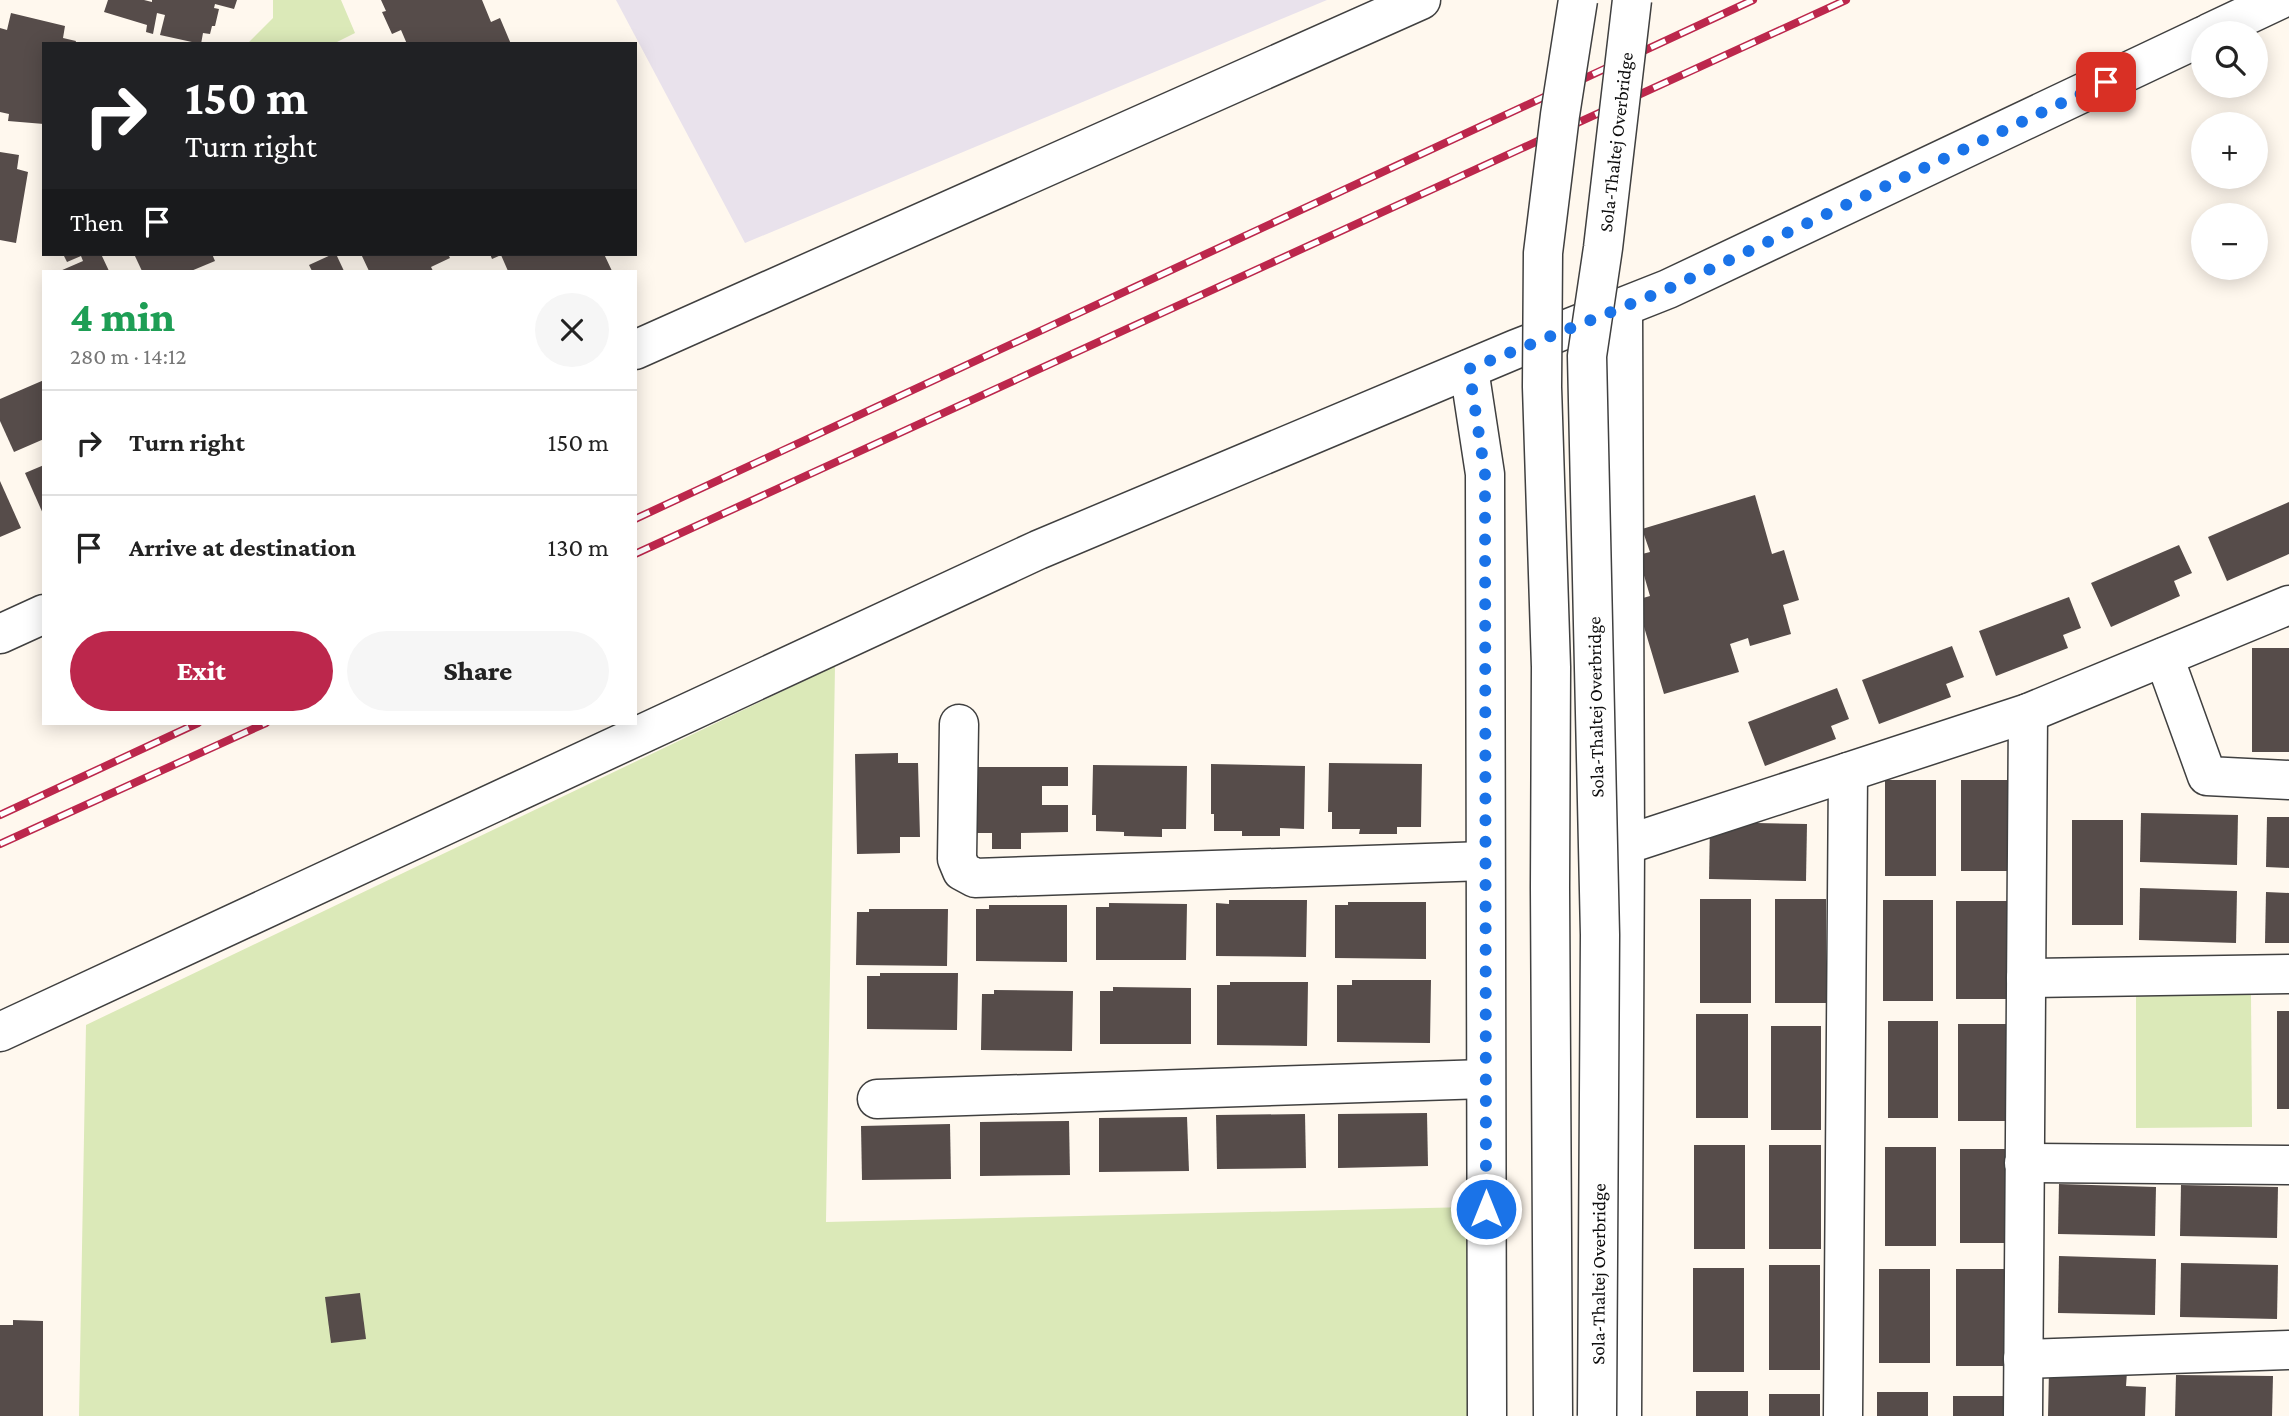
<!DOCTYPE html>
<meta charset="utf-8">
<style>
body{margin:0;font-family:"Crimson Pro",serif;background:#f6f6f6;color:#222;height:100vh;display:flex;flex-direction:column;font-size:26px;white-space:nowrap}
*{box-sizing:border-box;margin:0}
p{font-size:23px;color:#767676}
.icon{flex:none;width:38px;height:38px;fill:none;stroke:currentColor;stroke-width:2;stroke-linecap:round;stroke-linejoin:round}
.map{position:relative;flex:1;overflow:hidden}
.drawer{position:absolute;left:42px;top:270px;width:595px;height:455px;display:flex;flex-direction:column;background:#fff;border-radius:0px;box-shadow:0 4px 18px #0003}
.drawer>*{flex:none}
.hud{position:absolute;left:42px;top:42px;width:595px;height:214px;border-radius:0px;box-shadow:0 4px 18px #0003;background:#202124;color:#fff;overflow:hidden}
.fabs{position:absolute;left:2191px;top:21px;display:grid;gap:14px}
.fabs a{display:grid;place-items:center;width:77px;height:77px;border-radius:50%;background:#fff;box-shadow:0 4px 18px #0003;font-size:35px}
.pin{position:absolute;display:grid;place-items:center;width:60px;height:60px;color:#fff;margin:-30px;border-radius:14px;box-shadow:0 4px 10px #0006}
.me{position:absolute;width:77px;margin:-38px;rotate:0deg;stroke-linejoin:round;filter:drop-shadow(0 0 5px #0008)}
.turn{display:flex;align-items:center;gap:24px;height:147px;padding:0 28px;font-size:32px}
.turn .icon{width:91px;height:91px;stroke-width:2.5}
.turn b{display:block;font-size:49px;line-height:60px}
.then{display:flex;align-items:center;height:66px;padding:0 28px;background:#0003;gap:14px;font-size:26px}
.round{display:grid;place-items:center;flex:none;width:74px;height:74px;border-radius:37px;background:#f6f6f6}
.summary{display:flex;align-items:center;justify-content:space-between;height:119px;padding:0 28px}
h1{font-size:42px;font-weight:800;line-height:52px;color:#1e9e55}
.button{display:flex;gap:14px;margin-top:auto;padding:14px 28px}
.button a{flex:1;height:80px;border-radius:42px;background:#bc274c;color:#fff;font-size:28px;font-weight:800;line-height:80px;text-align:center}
.button a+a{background:#f6f6f6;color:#222}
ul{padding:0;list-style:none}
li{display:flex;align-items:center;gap:21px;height:105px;padding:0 28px;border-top:2px solid #e0e0e0}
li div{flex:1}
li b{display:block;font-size:26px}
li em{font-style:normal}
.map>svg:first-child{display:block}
</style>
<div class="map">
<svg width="2289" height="1416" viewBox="0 0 2289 1416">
<rect width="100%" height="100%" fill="#fff8ee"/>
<!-- industrial -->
<path fill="#e9e2ec" d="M616 0H1327L745 243Z"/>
<!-- green -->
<g fill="#dbe9b8">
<path d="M273 0H341L355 33 333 44H247L273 18Z"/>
<path d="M835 666 826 1222 1469 1207V1416H79L86 1025Z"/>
<path d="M2136 995H2251L2252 1127 2136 1128Z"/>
</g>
<!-- building -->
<g fill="#564c4a">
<path d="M108 0H144L152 2V0H237L234 9 215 4 214 8 219 9 215 26H212L210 34 203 33 201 44 160 35 165 15 157 13 153 34 146 32 147 25 104 12Z"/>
<path d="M381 0H482L491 22 500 18 511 44H407L401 30 392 34 382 12 386 11Z"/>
<path d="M11 13 65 26 63 38 76 41 75 44H44V124L8 121 9 114 0 112V28L7 30Z"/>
<path d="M0 152 19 155 17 169 28 172 16 243 0 240Z"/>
<path d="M63 254H101L109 271H60L83 261 81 256 67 262Z"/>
<path d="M134 254H212L215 261 191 271H142Z"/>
<path d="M333 254H336L344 271H312L309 265Z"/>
<path d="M361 254H448L450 258 431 267 433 271H369Z"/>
<path d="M490 254H604L612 271H508L501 255 492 259Z"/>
<path d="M44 380V439L14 452 0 421V399Z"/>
<path d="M44 465V516L25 473Z"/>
<path d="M0 481 21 528 0 537Z"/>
<path d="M1755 495 1772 554 1784 550 1799 600 1783 605 1791 634 1750 646 1748 638 1730 644 1739 672 1664 694 1636 600 1650 596 1638 555 1650 552 1642 529Z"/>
<path d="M2289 502V554L2227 581 2208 537Z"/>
<path d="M2179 545 2192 573 2174 581 2180 596 2111 627 2091 583Z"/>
<path d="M2069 597 2081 628 2063 635 2068 648 1996 676 1979 631Z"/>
<path d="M1952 646 1964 677 1946 684 1951 697 1879 724 1862 680Z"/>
<rect x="2252" y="648" width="37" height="104"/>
<path d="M1837 688 1849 719 1831 726 1836 739 1765 766 1748 722Z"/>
<path d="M898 753V763H918L920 837H900V853L857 854 855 754Z"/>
<path d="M1329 763 1422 764 1421 827H1397V834H1359L1360 829H1332V812H1328Z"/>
<path d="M1211 764 1305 766 1304 829 1280 828V836H1242V831H1214V814H1211Z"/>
<path d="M1093 765 1187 766 1186 829H1162V837L1124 836V832L1096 831V815H1092Z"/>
<path d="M976 767H1068V786H1042V805H1068V832L1021 833V849H992V833H976Z"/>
<rect x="1885" y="780" width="51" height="96"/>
<rect x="1961" y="780" width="51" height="91"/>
<path d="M2141 813 2238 815 2237 865 2140 862Z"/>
<path d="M2267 817H2289V868L2266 867Z"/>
<rect x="2072" y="820" width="51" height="105"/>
<path d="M1710 822 1807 824 1806 881 1709 879Z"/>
<path d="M2140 888 2237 891 2236 943 2139 940Z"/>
<path d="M2266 892 2289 893V943H2265Z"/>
<rect x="1700" y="899" width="51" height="104"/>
<rect x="1775" y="899" width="51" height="104"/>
<path d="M1229 900H1307L1306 957 1216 956V903L1229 904Z"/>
<rect x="1883" y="900" width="50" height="101"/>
<rect x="1956" y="901" width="51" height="98"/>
<path d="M1348 902H1426V959L1335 958V905H1348Z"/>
<path d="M1109 903 1187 904 1186 960H1096V907H1109Z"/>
<path d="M989 905H1067V962L976 961V909H989Z"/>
<path d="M869 909H948L947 966 856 965 857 912H869Z"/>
<path d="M880 973H958L957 1030 867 1029V976H880Z"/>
<path d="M1352 980H1431L1430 1043 1337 1042V985H1352Z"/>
<path d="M1230 982H1308L1307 1046 1217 1045V985H1230Z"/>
<path d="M1113 987 1191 988V1044H1100V991H1113Z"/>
<path d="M994 990 1073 991 1072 1051 981 1050 982 994H994Z"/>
<rect x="2277" y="1011" width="12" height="98"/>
<rect x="1696" y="1014" width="52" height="104"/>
<rect x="1888" y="1021" width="50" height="97"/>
<rect x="1958" y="1024" width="51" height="97"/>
<rect x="1771" y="1026" width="50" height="104"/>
<path d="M1427 1113 1428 1166 1338 1168V1114Z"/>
<path d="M1305 1114 1306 1168 1217 1169 1216 1115Z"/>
<path d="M1187 1117 1189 1171 1099 1172V1118Z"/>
<path d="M1069 1121 1070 1175 980 1176V1122Z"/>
<path d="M950 1124 951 1179 862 1180 861 1126Z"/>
<rect x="1694" y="1145" width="51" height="104"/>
<rect x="1769" y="1145" width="52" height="104"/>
<rect x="1885" y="1147" width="51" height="99"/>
<rect x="1960" y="1149" width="51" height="94"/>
<path d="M2059 1184 2156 1187 2155 1236 2058 1234Z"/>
<path d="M2181 1185 2278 1187 2277 1238 2180 1236Z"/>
<path d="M2059 1256 2156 1259 2155 1315 2058 1313Z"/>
<path d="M2181 1263 2278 1265 2277 1319 2180 1317Z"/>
<rect x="1769" y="1265" width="51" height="105"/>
<rect x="1693" y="1268" width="51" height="104"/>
<rect x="1879" y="1269" width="51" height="94"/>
<rect x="1956" y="1269" width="51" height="97"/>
<path d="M360 1293 366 1339 331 1343 325 1297Z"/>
<path d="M13 1320 43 1321V1416H0V1325H13Z"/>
<path d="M2049 1370 2127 1372 2126 1386 2146 1387 2145 1416H2048Z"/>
<path d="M2176 1375 2273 1376 2272 1416H2175Z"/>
<rect x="1696" y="1391" width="52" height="25"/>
<rect x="1877" y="1392" width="51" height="24"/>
<rect x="1769" y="1394" width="51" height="22"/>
<rect x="1953" y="1396" width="51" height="20"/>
</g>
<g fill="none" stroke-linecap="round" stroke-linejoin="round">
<!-- minor casing -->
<g stroke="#404040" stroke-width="41">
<g id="minor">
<path d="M2209 33 2279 0"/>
<path d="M635 350 1421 0"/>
<path d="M1469 369 1485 474 1487 1416"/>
<path d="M0 634 44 614"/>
<path d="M2164 657 2207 776 2289 780"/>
<path d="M959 724 957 859 962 871 975 878 1485 861"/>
<path d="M1625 845 2028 713 2289 605"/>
<path d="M2026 978 2289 974"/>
<path d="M0 1032 1038 550 1516 349 1668 289 2203 36"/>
<path d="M877 1099 1485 1079"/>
<path d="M2024 1163 2289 1165"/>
<path d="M2023 1359 2289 1350"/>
<path d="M1622 1416 1625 845 1623 307"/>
<path d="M1843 1416 1848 772"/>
<path d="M2023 1416 2028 713"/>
</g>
</g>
<!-- minor -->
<use href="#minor" stroke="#fff" stroke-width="38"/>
<!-- rail casing -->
<g stroke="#bc274c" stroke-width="8">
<g id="rail">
<path d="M635 519 1753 0"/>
<path d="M635 554 1846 0"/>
<path d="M0 815 198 723"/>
<path d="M0 844 266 723"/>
</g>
</g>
<!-- rail -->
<use href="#rail" stroke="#fff" stroke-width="5" stroke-dasharray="16" stroke-linecap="butt"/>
<!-- minor-bridge casing -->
<g stroke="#404040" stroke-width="41" stroke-linecap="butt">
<g id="minor-bridge">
<path d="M1553 1416 1550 888 1551 667 1542 387 1543 253 1560 115 1578 0"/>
<path id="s1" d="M1597 1416 1600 935 1587 356 1603 248 1632 0"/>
</g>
</g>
<!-- minor-bridge -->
<use href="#minor-bridge" stroke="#fff" stroke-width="38"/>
</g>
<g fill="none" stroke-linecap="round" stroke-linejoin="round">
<!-- route -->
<path stroke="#1a73e8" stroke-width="12" stroke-dasharray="0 21.6" d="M1486 1209 1485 474 1469 369 1668 289 2106 82"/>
</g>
<g text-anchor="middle" stroke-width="7" stroke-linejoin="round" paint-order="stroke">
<!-- street labels -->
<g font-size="19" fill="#0d0d0d" stroke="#fff">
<text dy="7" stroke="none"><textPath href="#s1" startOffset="1276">Sola-Thaltej Overbridge</textPath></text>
<text transform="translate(1595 707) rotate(-91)" y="7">Sola-Thaltej Overbridge</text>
<text dy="7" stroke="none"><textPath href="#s1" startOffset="142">Sola-Thaltej Overbridge</textPath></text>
</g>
</g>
</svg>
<div class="fabs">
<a><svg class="icon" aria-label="search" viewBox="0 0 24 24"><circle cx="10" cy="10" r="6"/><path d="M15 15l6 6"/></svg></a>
<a>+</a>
<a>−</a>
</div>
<div class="pin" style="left:2106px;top:82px;background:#d93025"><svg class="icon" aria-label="arrive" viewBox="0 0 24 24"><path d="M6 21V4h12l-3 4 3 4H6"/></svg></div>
<svg class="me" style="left:1486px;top:1209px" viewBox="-20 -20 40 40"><circle r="17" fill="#1a73e8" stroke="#fff" stroke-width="3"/><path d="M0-11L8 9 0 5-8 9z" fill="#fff"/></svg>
<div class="hud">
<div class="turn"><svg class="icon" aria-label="right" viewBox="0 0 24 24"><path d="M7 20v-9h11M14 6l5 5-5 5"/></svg><div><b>150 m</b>Turn right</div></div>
<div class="then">Then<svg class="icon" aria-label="arrive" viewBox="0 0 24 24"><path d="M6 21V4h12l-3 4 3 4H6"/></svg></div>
</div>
<section class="drawer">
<div class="summary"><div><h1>4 min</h1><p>280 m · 14:12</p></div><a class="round"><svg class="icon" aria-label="close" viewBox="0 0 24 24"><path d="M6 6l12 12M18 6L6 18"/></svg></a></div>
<ul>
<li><svg class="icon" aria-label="right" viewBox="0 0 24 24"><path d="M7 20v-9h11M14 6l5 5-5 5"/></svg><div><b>Turn right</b></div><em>150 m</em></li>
<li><svg class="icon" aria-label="arrive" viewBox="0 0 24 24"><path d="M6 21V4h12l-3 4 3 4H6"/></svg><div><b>Arrive at destination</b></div><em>130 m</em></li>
</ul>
<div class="button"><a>Exit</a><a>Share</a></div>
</section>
</div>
